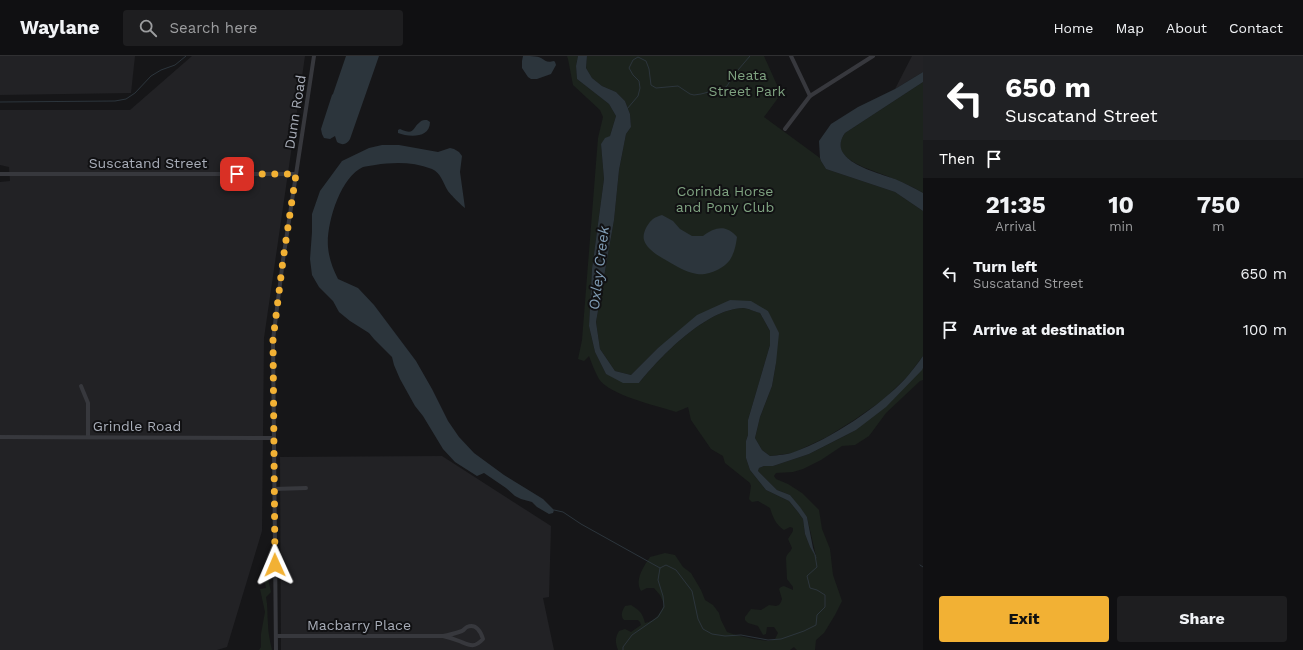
<!DOCTYPE html>
<style>
body{margin:0;font-family:"Work Sans",sans-serif;background:#1e1e20;color:#f1f3f6;height:100vh;display:flex;flex-direction:column;font-size:15px;white-space:nowrap}
*{box-sizing:border-box;margin:0}
p{font-size:13px;color:#9c9d9f}
.icon{flex:none;width:22px;height:22px;fill:none;stroke:currentColor;stroke-width:2;stroke-linecap:round;stroke-linejoin:round}
.map{position:relative;flex:1;overflow:hidden}
.drawer{display:flex;flex-direction:column;background:#101012;width:380px}
.drawer>*{flex:none}
.hud{background:#202124;color:#fff;overflow:hidden}
.pin{position:absolute;display:grid;place-items:center;width:34px;height:34px;color:#fff;margin:-17px;border-radius:8px;box-shadow:0 2px 6px #0006}
.me{position:absolute;width:44px;margin:-22px;rotate:359deg;stroke-linejoin:round;filter:drop-shadow(0 0 3px #0008)}
.turn{display:flex;align-items:center;gap:14px;height:84px;padding:0 16px;font-size:18px}
.turn .icon{width:52px;height:52px;stroke-width:2.5}
.turn b{display:block;font-size:28px;line-height:34px}
.then{display:flex;align-items:center;height:38px;padding:0 16px;background:#0003;gap:8px;font-size:15px}
.eta{display:flex;justify-content:space-evenly;align-items:center;height:68px;text-align:center}
.eta b{font-size:24px;font-weight:700;line-height:28px}
.action{display:flex;gap:8px;margin-top:auto;padding:8px 16px}
.action a{flex:1;height:46px;border-radius:4px;background:#f2b134;color:#111;font-size:16px;font-weight:700;line-height:46px;text-align:center}
.action a+a{background:#1e1e20;color:#f1f3f6}
ul{padding:0;list-style:none}
li{display:flex;align-items:center;gap:12px;height:56px;padding:0 16px}
li div{flex:1}
li b{display:block;font-size:15px}
li em{font-style:normal}
header{display:flex;align-items:center;gap:24px;box-sizing:border-box;height:56px;padding:0 20px;background:#101012;border-bottom:1px solid #303032}
header strong{font-size:19px}
nav{display:flex;gap:22px;margin-inline-start:auto;font-size:14px}
.search{width:280px;height:36px;background:#1e1e20;display:flex;align-items:center;gap:10px;box-sizing:border-box;padding:0 14px;border-radius:4px;color:#9c9d9f;font-size:15px}
main{display:flex;flex:1;min-height:0}
.map>svg:first-child{display:block}
</style>
<header>
<strong>Waylane</strong>
<div class="search"><svg class="icon" aria-label="search" viewBox="0 0 24 24"><circle cx="10" cy="10" r="6"/><path d="M15 15l6 6"/></svg>Search here</div>
<nav><a>Home</a><a>Map</a><a>About</a><a>Contact</a></nav>
</header>
<main>
<div class="map">
<svg width="923" height="594" viewBox="0 0 923 594">
<rect width="100%" height="100%" fill="#161618"/>
<!-- built -->
<g fill="#222225">
<path d="M0 0H135L131 37 0 39Z"/>
<path d="M192 0H305L264 282 262 475 227 591 217 594H0V126L10 125 9 111 0 109V54H130Z"/>
<path d="M912 0H923V16L895 33Z"/>
<path d="M442 400 551 470 549 541 543 542 554 594H281L280 401Z"/>
</g>
<!-- green -->
<g fill="#1c231d">
<path d="M567 0H578L576 10 577 23 609 48 616 60 610 80 601 88 604 123 592 213 589 270 595 296 606 318 639 327C661 300 706 253 743 252 748 252 755 256 760 257L770 275V289L748 364V379L746 385V402L750 414 766 434 789 445 798 456 803 463 805 478 810 491 816 500 807 461 790 439 777 434 758 415 759 412 764 410H773L809 398 856 374 923 312V324L920 325 886 357 869 380 855 389 842 390 821 404 803 413 793 416 776 417 774 420 776 423 788 428 802 437 819 454 822 473 830 493 833 519 842 545 835 559 824 577 816 584 815 594H797L794 591 790 594H618C615 586 615 582 619 575L625 573 631 576 641 569 640 566 638 564H624C620 560 622 555 625 550L631 549C640 555 642 556 645 567 655 565 661 557 664 548L660 539 654 532H647L641 535C634 524 644 510 650 501L665 497 675 499 683 511 691 517 701 534 705 544 713 549 719 557 721 564 727 576 736 579 753 583 769 585 775 583 778 577 774 571H767L766 578 763 579 758 570 748 567 745 564V561L751 553 761 554 769 549 776 550 779 549 781 546 782 543 779 533 781 531 784 530 793 534V531L787 523 786 503C786 498 790 497 792 492L788 483 793 475V472L790 471 784 474C775 468 773 461 770 452L758 445 752 446 749 443 751 430 750 427 725 407 723 400 711 393 691 364 688 351 676 356C658 350 609 339 599 323 595 316 592 308 589 300L584 305 578 303 582 284 598 82 603 61 600 54 573 29 568 3Z"/>
<path d="M587 0H764L781 38 764 61 820 102 821 105 826 113 895 136 923 155V300L907 321 883 344 854 364 827 381 793 397 770 400 762 394 755 382 760 361 772 330 776 307 768 255 730 244 658 292 631 319 615 315 600 293 596 266 614 164 619 114 626 78 631 71 630 58 625 45 616 36 602 30 592 22 586 12Z"/>
<path d="M923 26V137C912 130 899 125 887 120 871 113 826 103 845 77Z"/>
<path d="M267 518 271 536 266 541C268 550 267 559 268 568 268 577 270 585 272 594H259L261 591V578L265 556 260 533 266 532 264 523 265 519Z"/>
</g>
<!-- water -->
<g fill="#2c353c">
<path d="M346 0H379L350 83C347 88 343 90 337 86L335 80 330 83 324 82 322 78 321 73 332 39 333 38Z"/>
<path d="M523 0C528 0 537 0 541 2 546 5 547 7 554 5L555 6 556 9 551 18 537 23H531L528 21 522 12V5Z"/>
<path d="M578 0H587L586 12 592 22 602 30 616 36 625 45 630 58 631 71 626 78 619 114 614 164 596 266 600 293 615 315 631 319 658 292 697 259 730 244 751 245 768 255 779 277 776 307 772 330 760 361 755 382 762 394 770 400C778 399 787 399 794 396 831 383 880 350 906 322 912 315 918 307 923 300V312L922 314 886 351 856 374 809 398 773 410H764L759 412 758 415 777 434 790 439 800 451 807 461 813 492 817 503 810 491 805 478 803 463 798 456 789 445 766 434 750 414 746 402V385L748 379V364L770 289V275L760 257C755 256 748 252 743 252 706 253 661 300 639 327H623L606 318 595 296 589 270 592 213 604 123 601 88 605 82 610 80 616 60 609 48 577 23 576 10Z"/>
<path d="M923 16V26L845 77C825 105 879 117 895 123 905 127 914 132 923 137V155L895 136 826 113 821 105 820 102 819 85 831 68 858 51 895 33Z"/>
<path d="M427 64 430 66C430 83 408 81 398 77V74L400 73C415 80 412 72 420 66 422 64 424 64 427 64Z"/>
<path d="M382 89H399L438 96 450 92 454 93 459 96 462 100 460 116 465 152C462 150 450 138 448 135 443 127 441 117 432 113 413 106 395 106 375 109 371 110 366 110 363 111 340 121 326 169 328 191 329 203 333 213 338 223L358 232 374 249 416 305 432 333 448 365 459 381 474 397 504 419 543 443 554 454 553 457 549 458 537 451 532 446 521 443 515 440 506 432 484 417 477 420 455 406 443 393 423 360 415 350 400 323 394 309 392 301 374 283 369 277 350 265 339 256 333 245 319 231 312 219 310 203 312 176V158L320 135 342 105 369 92Z"/>
<path d="M662 159 673 165 680 173 692 180H703C715 171 726 168 737 181 736 188 735 195 731 202 726 212 708 220 697 218 685 216 674 209 664 203 657 199 646 192 644 184 642 177 648 167 653 163 655 161 659 160 662 159Z"/>
</g>
<g fill="none" stroke-linecap="round" stroke-linejoin="round">
<!-- stream -->
<g stroke="#2c353c" stroke-width="1">
<path d="M732 21 750 0"/>
<path d="M0 46 115 45 126 43 135 37 151 20 161 14 175 9 186 0"/>
<path d="M627 53 638 40 640 32 639 25 633 19 629 12 633 4 638 1 646 5 649 13 651 29 656 32 678 30 690 38 694 39 701 38 724 32 727 30 730 25"/>
<path d="M554 454 563 456 581 468 660 512"/>
<path d="M920 509 923 511"/>
<path d="M623 594V591L632 579 658 561 664 551 663 540 658 524 660 512 666 509 676 514 692 535 698 563 703 573 712 578 725 580 741 579 768 584 781 583 804 575 816 569 817 559 825 551V539L817 534 810 532 807 520 817 511 815 499"/>
</g>
<!-- minor -->
<g stroke="#37383d" stroke-width="4">
<path d="M791 0 810 40"/>
<path d="M785 73 810 40 873 0"/>
<path d="M0 118H296"/>
<path d="M81 330 88 347V381"/>
<path d="M0 381 274 382"/>
<path d="M274 433 306 432"/>
<path d="M276 580H443C449 579 456 577 462 575 464 574 465 572 467 571 476 567 481 576 483 583 474 593 469 589 459 585 454 583 448 581 443 580"/>
<path d="M276 594 273 284 283 204 314 0"/>
</g>
</g>
<g fill="none" stroke-linecap="round" stroke-linejoin="round">
<!-- route -->
<path stroke="#f2b134" stroke-width="7" stroke-dasharray="0 12.6" d="M237 118H296L283 204 273 284 275 509"/>
</g>
<g text-anchor="middle" stroke-width="4" stroke-linejoin="round" paint-order="stroke">
<!-- park labels -->
<g font-size="14" fill="#7fa381" stroke="#111113">
<text x="747" y="24">Neata<tspan x="747" dy="16">Street Park</tspan></text>
<text x="725" y="140">Corinda Horse<tspan x="725" dy="16">and Pony Club</tspan></text>
</g>
<!-- street labels -->
<g font-size="14" fill="#a8adb8" stroke="#111113">
<text transform="translate(295 56) rotate(-81)" y="5">Dunn Road</text>
<text x="148" y="112">Suscatand Street</text>
<text x="137" y="375">Grindle Road</text>
<text x="359" y="574">Macbarry Place</text>
</g>
<!-- water labels -->
<g font-size="15" font-style="italic" fill="#7f9bb3" stroke="#111113">
<text transform="translate(599 212) rotate(-83)" y="5">Oxley Creek</text>
</g>
</g>
</svg>
<div class="pin" style="left:237px;top:118px;background:#d93025"><svg class="icon" aria-label="arrive" viewBox="0 0 24 24"><path d="M6 21V4h12l-3 4 3 4H6"/></svg></div>
<svg class="me" style="left:275px;top:509px" viewBox="-20 -20 40 40"><path d="M0-17L14 15 0 8-14 15z" fill="#f2b134" stroke="#fff" stroke-width="4"/></svg>
</div>
<section class="drawer">
<div class="hud">
<div class="turn"><svg class="icon" aria-label="left" viewBox="0 0 24 24"><path d="M17 20v-9H6M10 6l-5 5 5 5"/></svg><div><b>650 m</b>Suscatand Street</div></div>
<div class="then">Then<svg class="icon" aria-label="arrive" viewBox="0 0 24 24"><path d="M6 21V4h12l-3 4 3 4H6"/></svg></div>
</div>
<div class="eta">
<div><b>21:35</b><p>Arrival</p></div>
<div><b>10</b><p>min</p></div>
<div><b>750</b><p>m</p></div>
</div>
<ul>
<li><svg class="icon" aria-label="left" viewBox="0 0 24 24"><path d="M17 20v-9H6M10 6l-5 5 5 5"/></svg><div><b>Turn left</b><p>Suscatand Street</p></div><em>650 m</em></li>
<li><svg class="icon" aria-label="arrive" viewBox="0 0 24 24"><path d="M6 21V4h12l-3 4 3 4H6"/></svg><div><b>Arrive at destination</b></div><em>100 m</em></li>
</ul>
<div class="action"><a>Exit</a><a>Share</a></div>
</section>
</main>
